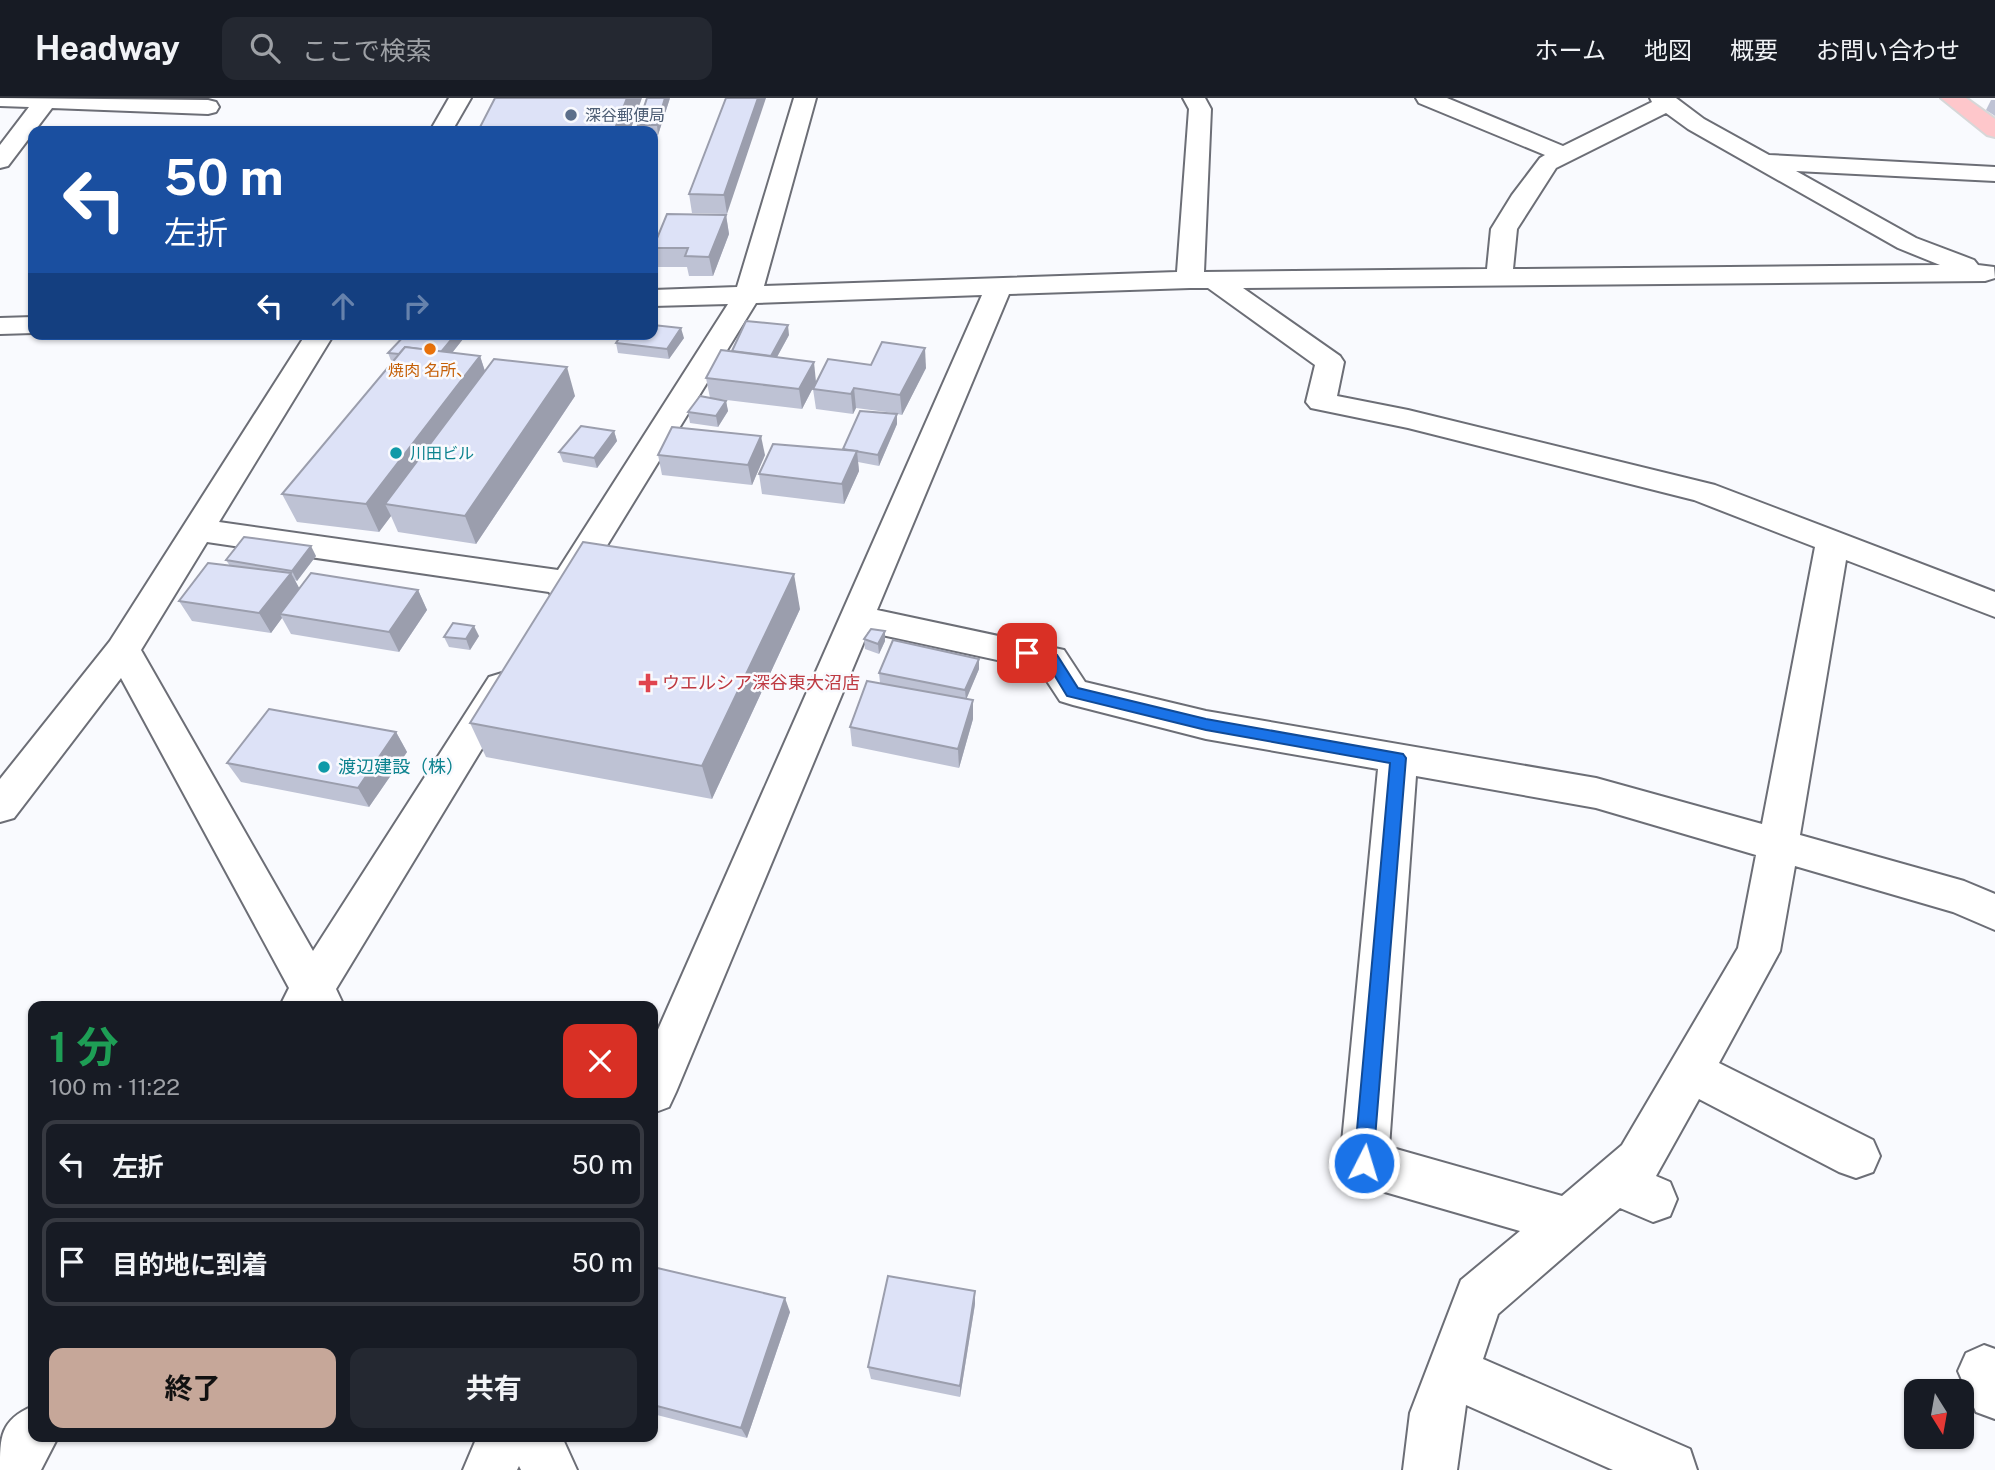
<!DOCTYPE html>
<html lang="ja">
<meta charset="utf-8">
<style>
body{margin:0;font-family:"Public Sans","Noto Sans JP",sans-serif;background:#242831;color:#f1f3f6;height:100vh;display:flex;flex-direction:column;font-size:26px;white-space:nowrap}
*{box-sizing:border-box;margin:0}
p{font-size:23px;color:#9ea1a6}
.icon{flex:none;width:38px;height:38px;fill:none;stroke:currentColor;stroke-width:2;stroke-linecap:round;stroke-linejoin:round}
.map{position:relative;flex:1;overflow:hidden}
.drawer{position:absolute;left:28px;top:903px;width:630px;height:441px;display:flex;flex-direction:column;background:#171b24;border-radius:14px;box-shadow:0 2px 5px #0004}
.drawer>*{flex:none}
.hud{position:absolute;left:28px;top:28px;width:630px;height:214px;border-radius:14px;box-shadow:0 2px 5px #0004;background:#1a4fa0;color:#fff;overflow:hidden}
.needle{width:46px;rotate:169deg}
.buttons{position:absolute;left:1904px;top:1281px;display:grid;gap:14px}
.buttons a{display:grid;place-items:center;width:70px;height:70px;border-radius:14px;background:#171b24;box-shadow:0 2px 5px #0004;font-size:35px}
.pin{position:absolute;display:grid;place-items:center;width:60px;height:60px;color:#fff;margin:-30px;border-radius:14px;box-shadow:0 4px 10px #0006}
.me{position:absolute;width:77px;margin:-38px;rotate:5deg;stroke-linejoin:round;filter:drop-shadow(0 0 5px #0008)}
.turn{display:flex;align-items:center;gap:24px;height:147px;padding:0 21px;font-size:32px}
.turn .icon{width:91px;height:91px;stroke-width:2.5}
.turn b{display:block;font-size:49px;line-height:60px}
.lanes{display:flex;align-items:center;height:66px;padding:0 21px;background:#0003;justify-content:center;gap:35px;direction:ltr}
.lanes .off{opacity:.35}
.round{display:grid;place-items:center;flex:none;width:74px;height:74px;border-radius:14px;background:#242831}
.headline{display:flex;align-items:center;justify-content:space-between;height:119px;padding:0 21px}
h1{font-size:42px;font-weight:700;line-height:52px;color:#1e9e55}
.action{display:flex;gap:14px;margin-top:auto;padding:14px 21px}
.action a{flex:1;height:80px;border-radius:14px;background:#c6a799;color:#111;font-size:28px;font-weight:700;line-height:80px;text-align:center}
.action a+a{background:#242831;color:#f1f3f6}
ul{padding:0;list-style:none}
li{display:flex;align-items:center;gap:21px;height:88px;margin:0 14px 10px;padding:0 7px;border:4px solid #363941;border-radius:14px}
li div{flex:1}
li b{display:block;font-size:26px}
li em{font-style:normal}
header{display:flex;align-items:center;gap:42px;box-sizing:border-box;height:98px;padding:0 35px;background:#171b24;border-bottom:2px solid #363941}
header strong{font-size:33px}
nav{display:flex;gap:38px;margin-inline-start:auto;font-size:24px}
.search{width:490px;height:63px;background:#242831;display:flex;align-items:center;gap:18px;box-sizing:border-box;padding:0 24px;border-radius:14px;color:#9ea1a6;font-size:26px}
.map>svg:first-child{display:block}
</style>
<header>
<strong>Headway</strong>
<div class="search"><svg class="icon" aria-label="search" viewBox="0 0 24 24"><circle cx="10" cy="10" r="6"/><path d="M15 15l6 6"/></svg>ここで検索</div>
<nav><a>ホーム</a><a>地図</a><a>概要</a><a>お問い合わせ</a></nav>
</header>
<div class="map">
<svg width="1995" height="1372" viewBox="0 0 1995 1372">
<rect width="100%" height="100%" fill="#f9fafe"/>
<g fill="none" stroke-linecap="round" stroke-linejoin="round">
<!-- minor casing -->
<g stroke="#6c6e76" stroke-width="4">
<g id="minor">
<path d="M0 0 208 2 216 4 219 9 216 14 208 16 52 10 8 68 0 70V47L29 9 0 8Z"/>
<path d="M449 0H471L452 33H430Z"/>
<path d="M794 0H816L764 188 1177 174 1189 11 1183 0H1205L1211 11 1204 174 1487 171 1491 131 1512 97 1540 60 1545 57 1419 5 1416 0H1447L1563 48 1652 4 1650 0H1676L1704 21 1769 57 1995 69V83L1796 73 1916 140 1974 162 1978 167 1994 169 1995 180 1985 183 1243 190 1340 258 1344 264 1337 298 1408 312 1715 387 1995 494V519L1846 462 1800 737 1964 783 1995 796V832L1953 814 1795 768 1780 853 1719 965 1873 1042 1880 1058 1873 1074 1856 1080 1839 1074 1699 1001 1656 1078 1670 1084 1677 1101 1670 1118 1653 1124 1620 1110 1498 1216 1483 1261 1690 1351 1697 1372H1613L1466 1307 1457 1372H1403L1410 1315 1461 1182 1520 1133 1364 1088 1347 1081 1340 1065 1378 671 1206 641 1073 607 1060 603 1039 571 868 534 676 994 669 1009 653 1015V943L982 197 756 205 576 498 564 502 552 498 549 494 207 444 141 552 313 853 489 579 502 575 515 579 520 588 336 891 344 908H280L289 890 121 580 14 720 0 724V681L110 543 306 236H334L219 424 558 472 728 206 653 208V192L737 189ZM1666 15 1688 31 1898 150 1940 167 1513 171 1517 131 1556 70ZM1190 190H1208L1315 267 1306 304 1311 310 1408 330 1694 402 1815 449 1762 726 1596 680 1206 613 1085 584 1064 552 877 512 1009 196ZM1416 678 1596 710 1756 757 1738 850 1622 1047 1562 1098 1389 1049Z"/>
<path d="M33 219V235L0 236V220Z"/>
<path d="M1984 1247 1995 1251V1321L1976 1314 1958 1273 1966 1255Z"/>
<path d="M33 1308V1339H58L41 1372H0C0 1339 0 1322 33 1308Z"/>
<path d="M477 1339H562L577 1372H521L519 1368 517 1372H463Z"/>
</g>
</g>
<!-- major casing -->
<g stroke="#d7d7d8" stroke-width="4">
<path id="major" d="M1941 0H1966L1995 21V39L1987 37Z"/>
</g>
<!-- minor -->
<use href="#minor" fill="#fff" fill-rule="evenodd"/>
<!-- major -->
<use href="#major" fill="#fec7cb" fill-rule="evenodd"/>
</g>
<!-- wall -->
<g fill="#bec2d4">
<path d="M670 0 658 37H653V33H639L638 27Z"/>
<path d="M726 0 727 116 692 115 689 96Z"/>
<path d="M1991 2H1995V18L1986 12Z"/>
<path d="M726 117 729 136 713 178H689L687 169H657L653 150Z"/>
<path d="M406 236H467L452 255 480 258 485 273 575 298 476 446 398 434 391 418 379 434 297 424 282 396 392 265 388 255Z"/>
<path d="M789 237 777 259 816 284 802 311 710 300 706 280 732 253Z"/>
<path d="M684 240 669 261 618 255 616 245Z"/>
<path d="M871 267 926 270 902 317 897 316V326L879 368 858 364 859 373 844 406 762 396 759 376 843 352 894 315 856 310 853 316 816 311 813 291Z"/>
<path d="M726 303 728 313 718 329 690 325 688 314Z"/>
<path d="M614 333 617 343 597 370 563 364 559 354Z"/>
<path d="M658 357H765L752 387 662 377Z"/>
<path d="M316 458 297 483 295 482 299 491 418 492 427 512 399 554 291 536 282 520 271 535 192 523 179 503 230 468 226 462Z"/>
<path d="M800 511 712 701 486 659 470 625Z"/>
<path d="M479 538 470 552 449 549 444 539Z"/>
<path d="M864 541 885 543 879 556 865 551Z"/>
<path d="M979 571 966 601 973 602V621L959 670 852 648 850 629 921 593 880 585 879 575Z"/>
<path d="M396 634 407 654 369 709 241 684 227 665Z"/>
<path d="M653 1169 790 1214 747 1340 653 1316Z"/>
<path d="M975 1206 960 1299 871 1281 868 1269Z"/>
</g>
<!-- shaded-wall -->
<g fill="#9b9ead">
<path d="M627 0H642L630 33H614Z"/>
<path d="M665 0H670L658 37 657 27Z"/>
<path d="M758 0H766L727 116 724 97Z"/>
<path d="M726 117 729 136 713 178 709 159Z"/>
<path d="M788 227 789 237 772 268 770 258Z"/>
<path d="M681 230 684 240 669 261 667 251Z"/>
<path d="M456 236H467L440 270 436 260Z"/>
<path d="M925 250 926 270 902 317 900 297Z"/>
<path d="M480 258 489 286 385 406 391 418 379 434 366 406Z"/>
<path d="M814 264 816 284 802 311 799 291Z"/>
<path d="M567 269 575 298 476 446 465 418Z"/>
<path d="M854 290 856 310 853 316 851 296Z"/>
<path d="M726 303 728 313 718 329 716 318Z"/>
<path d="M897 316V326L879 368 878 357Z"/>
<path d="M614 333 617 343 597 370 594 360Z"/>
<path d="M761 338 765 357 752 387 748 367Z"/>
<path d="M857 353 859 373 844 406 842 386Z"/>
<path d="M311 448 316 458 297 483 292 473Z"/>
<path d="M291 475 302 495 280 516 282 520 271 535 259 515Z"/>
<path d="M794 476 800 511 712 701 702 668Z"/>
<path d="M418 492 427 512 399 554 389 534Z"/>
<path d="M474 528 479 538 470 552 466 541Z"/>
<path d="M885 533V543L879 556 878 546Z"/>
<path d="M979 561V571L966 602 965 592Z"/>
<path d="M973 602V621L959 670 958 651Z"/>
<path d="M396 634 407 654 369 709 358 690Z"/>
<path d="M975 1193V1206L960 1299V1288Z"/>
<path d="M785 1200 790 1214 747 1340 741 1330Z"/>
</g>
<!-- building -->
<g fill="#dde2f7" stroke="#9b9ead" stroke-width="2">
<path d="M495 0H627L614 33H478Z"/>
<path d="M647 0H665L657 27H638Z"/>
<path d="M726 0H758L724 97 689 96Z"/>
<path d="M667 116 726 117 709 159 685 158 688 150H653Z"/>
<path d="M746 223 788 227 771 258 732 253Z"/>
<path d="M653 227 681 230 667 251 616 245 622 236H653Z"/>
<path d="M406 236H456L441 254 405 249 399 256 388 255Z"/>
<path d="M882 244 925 250 900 297 854 290 851 296 813 291 828 261 871 267Z"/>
<path d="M405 249 480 258 366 406 282 396Z"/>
<path d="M721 252 814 264 799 291 706 280Z"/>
<path d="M494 261 567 269 465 418 385 406Z"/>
<path d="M700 298 726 303 716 318 688 314Z"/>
<path d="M860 313 897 316 878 357 843 351Z"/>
<path d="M581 328 614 333 594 360 559 354Z"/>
<path d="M672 329 761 338 748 367 658 357Z"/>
<path d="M773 346 857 353 842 386 759 376Z"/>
<path d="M244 439 311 448 292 473 226 462Z"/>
<path d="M583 444 794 476 702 668 470 625Z"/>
<path d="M208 465 291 475 259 515 179 503Z"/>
<path d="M311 475 418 492 389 534 280 516Z"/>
<path d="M453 525 474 528 466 541 444 539Z"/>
<path d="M871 531 885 533 878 546 864 541Z"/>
<path d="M893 542 979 561 965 592 879 575Z"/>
<path d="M867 583 973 602 958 651 850 629Z"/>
<path d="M269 611 396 634 358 690 227 665Z"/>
<path d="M653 1169 785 1200 741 1330 653 1307Z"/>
<path d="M888 1178 975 1193 960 1288 868 1269Z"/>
</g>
<!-- route -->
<path fill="#1a73e8" stroke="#114b97" stroke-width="2" d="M1027 550 1057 557 1078 590 1206 621 1403 656 1406 660 1373 1065 1371 1072 1364 1074 1357 1072 1354 1065 1390 665 1206 632 1067 598 1047 565 1022 559 1020 555 1022 552Z"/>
<!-- markers -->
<circle fill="#5c6f8a" stroke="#f9fafe" stroke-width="2.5" cx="571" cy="17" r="7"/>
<circle fill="#e8710a" stroke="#f9fafe" stroke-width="2.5" cx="430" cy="251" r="7"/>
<g fill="#0f9aa8" stroke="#f9fafe" stroke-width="2.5">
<circle cx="396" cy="355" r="7"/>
<circle cx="324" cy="669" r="7"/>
</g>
<path fill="#e0444e" stroke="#f9fafe" stroke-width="2.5" d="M644.5 574.5h7v7h7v7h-7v7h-7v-7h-7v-7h7z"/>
<g text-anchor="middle" stroke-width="5" stroke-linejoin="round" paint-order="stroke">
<!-- far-service labels -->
<g font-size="16" fill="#4e5e75" stroke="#f9fafe" text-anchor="start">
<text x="585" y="23">深谷郵便局</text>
</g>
<!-- far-food labels -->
<g font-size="16" fill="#c56008" stroke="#f9fafe">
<text x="430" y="278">焼肉 名所、</text>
</g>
<!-- far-culture labels -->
<g font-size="16" fill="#0d838f" stroke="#f9fafe" text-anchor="start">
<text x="410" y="361">川田ビル</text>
</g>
<!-- health labels -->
<g font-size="18" fill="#be3a42" stroke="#f9fafe" text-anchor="start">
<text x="662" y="591">ウエルシア深谷東大沼店</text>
</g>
<!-- culture labels -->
<g font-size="18" fill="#0d838f" stroke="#f9fafe" text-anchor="start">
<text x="338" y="675">渡辺建設（株）</text>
</g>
</g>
</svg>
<div class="buttons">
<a><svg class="needle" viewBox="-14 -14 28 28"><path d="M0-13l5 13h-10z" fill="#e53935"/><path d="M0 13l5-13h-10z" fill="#9ea1a6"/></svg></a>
</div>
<div class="pin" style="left:1027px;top:555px;background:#d93025"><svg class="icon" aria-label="arrive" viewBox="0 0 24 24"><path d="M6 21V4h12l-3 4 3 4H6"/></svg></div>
<svg class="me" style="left:1364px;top:1065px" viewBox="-20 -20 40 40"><circle r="17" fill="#1a73e8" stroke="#fff" stroke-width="3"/><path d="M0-11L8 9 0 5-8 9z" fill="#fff"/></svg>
<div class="hud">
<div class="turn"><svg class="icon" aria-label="left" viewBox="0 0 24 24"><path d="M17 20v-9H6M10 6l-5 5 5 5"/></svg><div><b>50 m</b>左折</div></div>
<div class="lanes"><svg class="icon" aria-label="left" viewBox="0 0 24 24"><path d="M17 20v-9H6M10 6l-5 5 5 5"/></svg><svg class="icon off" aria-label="ahead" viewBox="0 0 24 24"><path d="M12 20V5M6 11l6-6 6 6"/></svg><svg class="icon off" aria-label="right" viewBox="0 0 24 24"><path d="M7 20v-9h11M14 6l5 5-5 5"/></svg></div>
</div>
<section class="drawer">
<div class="headline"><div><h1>1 分</h1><p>100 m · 11:22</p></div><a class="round" style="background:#d93025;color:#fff"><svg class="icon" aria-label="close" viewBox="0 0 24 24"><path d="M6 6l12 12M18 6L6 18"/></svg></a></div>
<ul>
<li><svg class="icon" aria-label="left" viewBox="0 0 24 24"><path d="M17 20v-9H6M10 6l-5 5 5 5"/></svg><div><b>左折</b></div><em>50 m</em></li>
<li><svg class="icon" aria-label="arrive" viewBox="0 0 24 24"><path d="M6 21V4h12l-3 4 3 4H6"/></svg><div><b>目的地に到着</b></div><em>50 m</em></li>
</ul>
<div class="action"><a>終了</a><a>共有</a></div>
</section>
</div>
